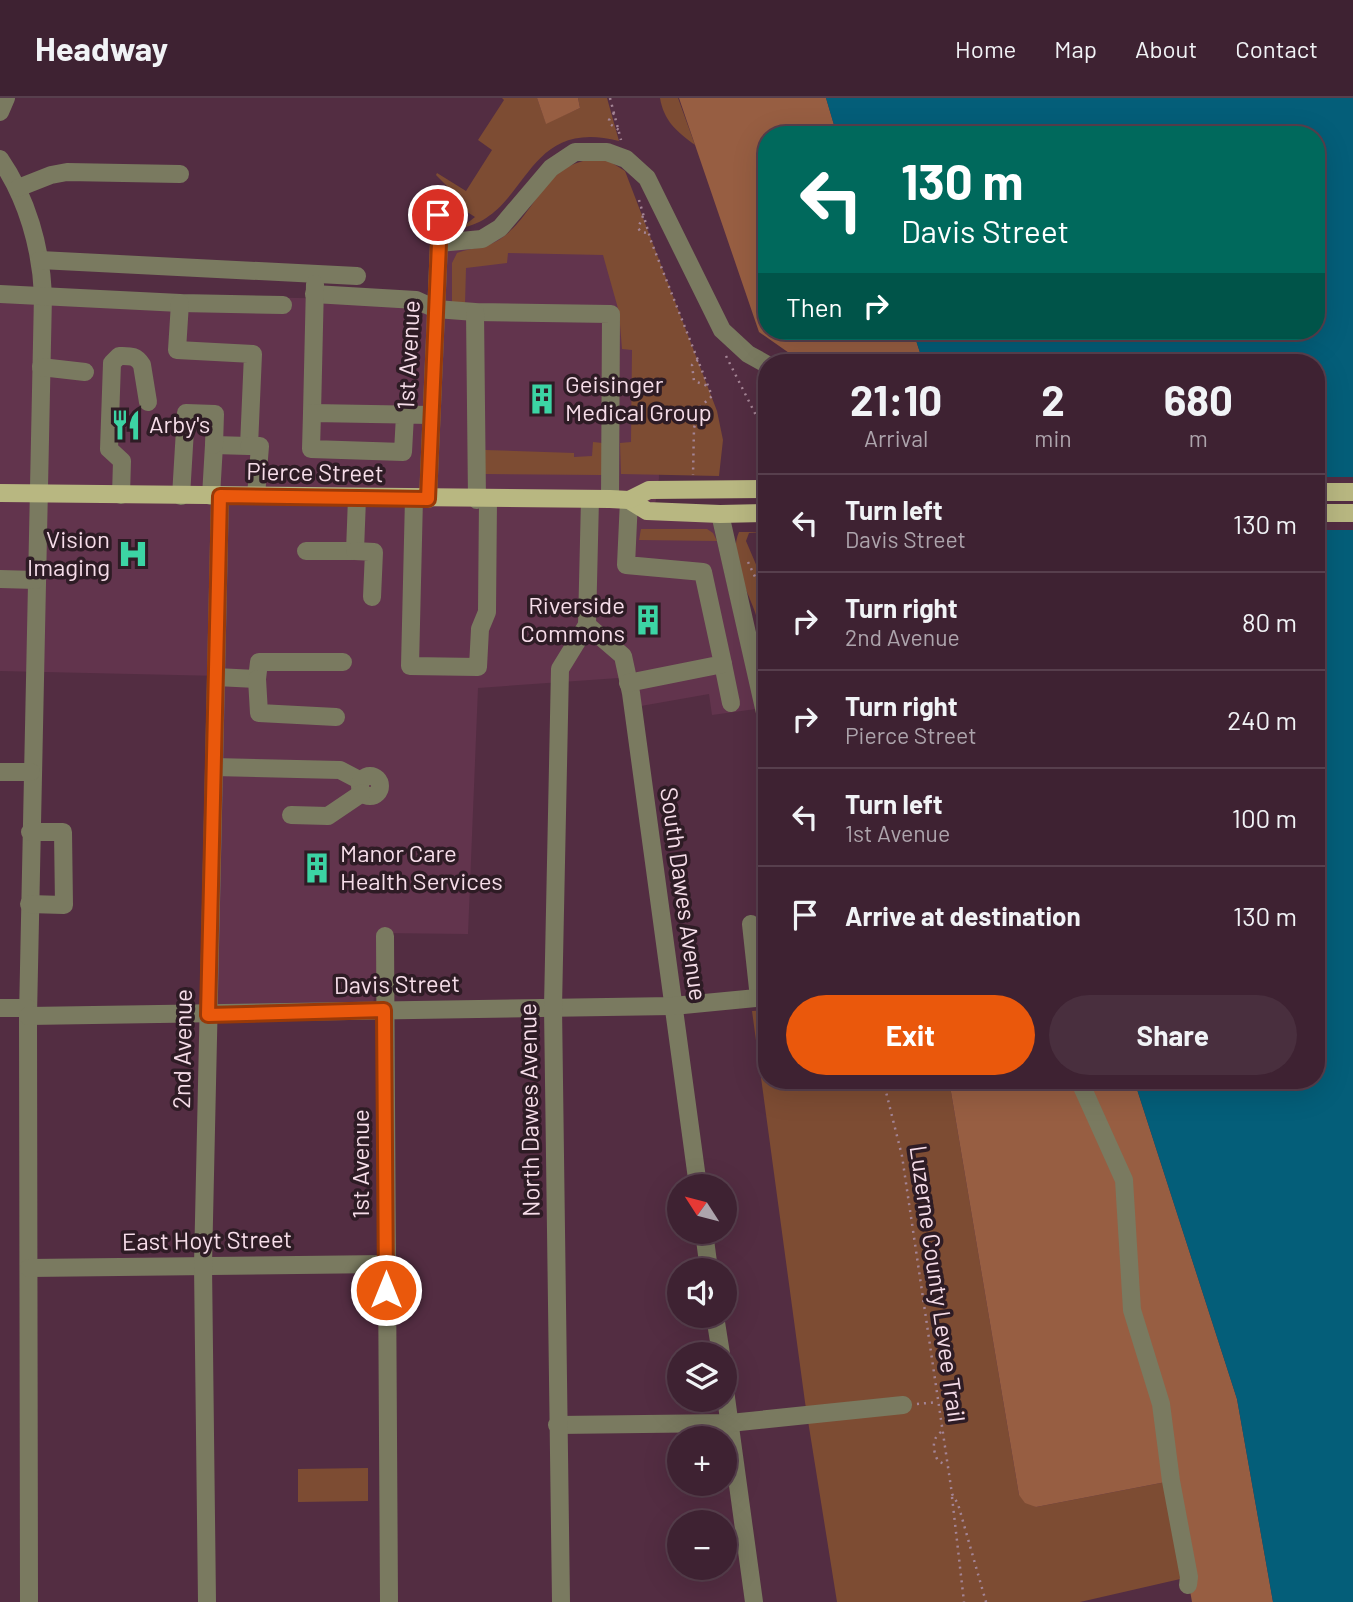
<!DOCTYPE html>
<meta charset="utf-8">
<style>
body{margin:0;font-family:Barlow,sans-serif;background:#492f3e;color:#f1f3f6;height:100vh;display:flex;flex-direction:column;font-size:26px;white-space:nowrap}
*{box-sizing:border-box;margin:0}
p{font-size:23px;color:#ada4ac}
.icon{flex:none;width:38px;height:38px;fill:none;stroke:currentColor;stroke-width:2;stroke-linecap:round;stroke-linejoin:round}
.map{position:relative;flex:1;overflow:hidden}
.sheet{position:absolute;left:758px;top:256px;width:567px;height:735px;display:flex;flex-direction:column;background:#3e2232;border-radius:28px;box-shadow:0 7px 28px #0002,0 0 0 2px #573f4d}
.sheet>*{flex:none}
.hud{position:absolute;left:758px;top:28px;width:567px;height:214px;border-radius:28px;box-shadow:0 7px 28px #0002,0 0 0 2px #573f4d;background:#00695c;color:#fff;overflow:hidden}
.needle{width:46px;rotate:306deg}
.fabs{position:absolute;left:667px;top:1076px;display:grid;gap:14px}
.fabs a{display:grid;place-items:center;width:70px;height:70px;border-radius:50%;background:#3e2232;box-shadow:0 7px 28px #0002,0 0 0 2px #573f4d;font-size:35px}
.pin{position:absolute;display:grid;place-items:center;width:60px;height:60px;color:#fff;margin:-30px;border:4px solid #fff;border-radius:50%;box-shadow:0 2px 7px #0007}
.me{position:absolute;width:77px;margin:-38px;rotate:0deg;stroke-linejoin:round;filter:drop-shadow(0 0 5px #0008)}
.turn{display:flex;align-items:center;gap:24px;height:147px;padding:0 28px;font-size:32px}
.turn .icon{width:91px;height:91px;stroke-width:2.5}
.turn b{display:block;font-size:49px;line-height:60px}
.then{display:flex;align-items:center;height:66px;padding:0 28px;background:#0003;gap:14px;font-size:26px}
.eta{display:flex;justify-content:space-evenly;align-items:center;height:119px;text-align:center}
.eta b{font-size:42px;font-weight:700;line-height:49px}
.primary-button{display:flex;gap:14px;margin-top:auto;padding:14px 28px}
.primary-button a{flex:1;height:80px;border-radius:42px;background:#ea580c;color:#fff;font-size:28px;font-weight:700;line-height:80px;text-align:center}
.primary-button a+a{background:#492f3e;color:#f1f3f6}
ul{padding:0;list-style:none}
li{display:flex;align-items:center;gap:21px;height:98px;padding:0 28px;border-top:2px solid #573f4d}
li div{flex:1}
li b{display:block;font-size:26px}
li em{font-style:normal}
header{display:flex;align-items:center;gap:42px;box-sizing:border-box;height:98px;padding:0 35px;background:#3e2232;border-bottom:2px solid #573f4d}
header strong{font-size:33px}
nav{display:flex;gap:38px;margin-inline-start:auto;font-size:24px}
.map>svg:first-child{display:block}
</style>
<header>
<strong>Headway</strong>
<nav><a>Home</a><a>Map</a><a>About</a><a>Contact</a></nav>
</header>
<div class="map">
<svg width="1353" height="1504" viewBox="0 0 1353 1504">
<rect width="100%" height="100%" fill="#532d42"/>
<!-- built -->
<path fill="#62344d" d="M436 137 598 139 658 327 659 380 653 422H712L756 611 712 617 709 596 641 608 633 579 478 590 468 836 381 835 373 908 213 909 221 578 0 573V193L432 203Z"/>
<!-- green -->
<g fill="#7d4c33">
<path d="M502 0H537L546 25 580 10 578 0H607L619 43C522 18 530 117 461 130L475 119 450 103 447 88 436 77 437 75 466 93 492 52 478 42 504 2Z"/>
<path d="M660 0H678L695 47C676 33 664 23 660 0Z"/>
<path d="M596 61 609 63 625 73 717 313 723 342 719 378 621 376 620 345 631 344 632 252 622 251 619 214 603 157 508 155 507 165 466 170 465 206 452 205V165L457 155C473 149 490 150 503 139 539 112 543 65 596 61Z"/>
<path d="M593 344 603 345 602 377 485 376V352L574 355V359L592 358Z"/>
<path d="M641 431H707L713 435 717 443 639 442Z"/>
<path d="M739 434H766L749 435 746 443 766 490V558C763 544 760 529 755 514 747 491 728 459 739 434Z"/>
<path d="M766 912V982H949L1019 1397 1036 1409 1171 1383 1189 1479 1080 1504H837L805 1304 752 913Z"/>
<path d="M368 1370V1403L298 1404V1371Z"/>
</g>
<!-- forest -->
<g fill="#975e42">
<path d="M537 0H578L580 10 546 26Z"/>
<path d="M679 0H826L837 37H766V233H913L923 264H791L792 257 759 234Z"/>
<path d="M949 982H1134L1237 1301 1273 1504H1192L1171 1383 1036 1409 1025 1405 1019 1397Z"/>
</g>
<!-- water -->
<path fill="#045e79" d="M826 0H1353V1504H1273L1237 1301 1134 982H1316V264H923L913 233H1316V37H837Z"/>
<!-- pier -->
<rect fill="#532d42" x="1316" y="379" width="37" height="53"/>
<g fill="none" stroke-linecap="round" stroke-linejoin="round">
<!-- path -->
<g stroke="#a48495" stroke-width="2.5" stroke-dasharray="2 5" stroke-linecap="butt">
<path d="M610 0 621 42"/>
<path d="M614 15 609 22 610 26 619 32"/>
<path d="M639 102 651 143 712 298 700 309 694 330 693 377"/>
<path d="M643 118 638 130 641 134 647 135"/>
<path d="M726 258 766 337"/>
<path d="M698 262 692 267 694 283 708 288"/>
<path d="M748 464 766 502"/>
<path d="M883 982 902 1058 952 1396 958 1406 986 1504"/>
<path d="M917 1306 938 1304"/>
<path d="M941 1334C931 1341 933 1353 938 1363L946 1367"/>
<path d="M952 1399 964 1504"/>
</g>
<!-- minor -->
<g stroke="#7a7a60" stroke-width="18">
<path d="M0 14 6 0"/>
<path d="M0 61C27 100 41 150 43 197L28 918 29 1504"/>
<path d="M18 90 51 77 67 74 180 76"/>
<path d="M439 145 482 141 500 130 551 70 575 54H607L626 61 647 80 722 232 748 256 766 266"/>
<path d="M40 162 357 178"/>
<path d="M0 196 180 205 283 207"/>
<path d="M314 196 416 202 436 211 475 214 611 216 610 401"/>
<path d="M180 205 177 252 253 256 249 348 214 347 211 398"/>
<path d="M475 214 477 402"/>
<path d="M41 269 85 274"/>
<path d="M312 315 315 186"/>
<path d="M405 317 403 354 311 351 312 315 431 317"/>
<path d="M249 348H260L256 398"/>
<path d="M121 397 122 363 109 351 112 265 119 258C130 258 136 257 142 267L148 304"/>
<path d="M181 398 186 315 215 316 214 347"/>
<path d="M414 400 410 568 478 569 480 531 487 514 488 402"/>
<path d="M428 401 439 145 438 117"/>
<path d="M720 416 766 619"/>
<path d="M306 453H355L357 400"/>
<path d="M355 453 374 454 372 499"/>
<path d="M0 481 36 482"/>
<path d="M587 527 623 558 631 595 698 1088"/>
<path d="M587 527 590 401"/>
<path d="M723 566 731 605"/>
<path d="M216 579 257 581 259 564H343"/>
<path d="M257 581 259 615 336 619"/>
<path d="M628 585 723 566 703 474 626 467 629 402"/>
<path d="M214 669 340 672 361 683"/>
<path d="M0 674H31"/>
<circle cx="370" cy="688" r="10"/>
<path d="M291 717 328 718 362 695"/>
<path d="M29 806 64 807 63 734H30"/>
<path d="M751 826 759 900"/>
<path d="M385 838 389 1504"/>
<path d="M0 910H28"/>
<path d="M28 918 673 908 766 899"/>
<path d="M1079 982 1124 1082 1132 1212 1161 1306 1171 1383 1189 1479 1188 1487"/>
<path d="M704 1134 709 1172"/>
<path d="M29 1170 386 1166"/>
<path d="M715 1218 721 1256"/>
<path d="M724 1285 754 1504"/>
<path d="M557 1327 730 1325 903 1307"/>
<path d="M207 1504 203 1167 220 398"/>
<path d="M561 1504 553 909 560 571 587 527"/>
</g>
<!-- major -->
<g stroke="#b8b781" stroke-width="18">
<path d="M1316 394H1353"/>
<path d="M0 395 610 401 629 402 647 413 720 416 766 415"/>
<path d="M629 402 649 392 766 391"/>
<path d="M1316 415H1353"/>
</g>
</g>
<g fill="none" stroke-linecap="round" stroke-linejoin="round">
<!-- route casing -->
<g stroke="#983908" stroke-width="18">
<path id="route" d="M386 1192 384 912 208 917 220 398 428 401 439 145 438 117"/>
</g>
<!-- route -->
<use href="#route" stroke="#ea580c" stroke-width="12"/>
</g>
<!-- icons -->
<defs>
<g id="building-bare" transform="scale(2.415)"><path d="M-4-6H4V6H1V3H-1V6H-4ZM-2.5-4.3h1.7v1.8h-1.7ZM.8-4.3h1.7v1.8H.8ZM-2.5-1h1.7V.8h-1.7ZM.8-1h1.7V.8H.8Z" fill="#3cd4a4" stroke="#2e1c25" stroke-width="2.5" paint-order="stroke"/></g>
<g id="restaurant-bare" transform="scale(2.415)"><path d="M-5-6h1v4h1v-4h1v4h1v-4h1v5L-1.5 .5V6h-2V.5L-5-1ZM5-6V6H3V1.5H1.5Q1.5-4 5-6Z" fill="#3cd4a4" stroke="#2e1c25" stroke-width="2.5" paint-order="stroke"/></g>
<g id="hospital-bare" transform="scale(2.415)"><path d="M-5-5h3v3.5h4V-5h3V5h-3V1.5h-4V5h-3Z" fill="#3cd4a4" stroke="#2e1c25" stroke-width="2.5" paint-order="stroke"/></g>
</defs>
<g fill-rule="evenodd">
<use href="#building-bare" x="542" y="301"/>
<use href="#restaurant-bare" x="126" y="327"/>
<use href="#hospital-bare" x="133" y="456"/>
<use href="#building-bare" x="648" y="522"/>
<use href="#building-bare" x="317" y="770"/>
</g>
<g text-anchor="middle" stroke-width="7" stroke-linejoin="round" paint-order="stroke">
<!-- street labels -->
<g font-size="24" fill="#f6dde9" stroke="#2e1c25">
<text transform="translate(409 257) rotate(-87)" y="8">1st Avenue</text>
<text transform="translate(315 375) rotate(1)" y="8">Pierce Street</text>
<text transform="translate(683 796) rotate(82)" y="8">South Dawes Avenue</text>
<text transform="translate(397 887) rotate(-1)" y="8">Davis Street</text>
<text transform="translate(183 951) rotate(-89)" y="8">2nd Avenue</text>
<text transform="translate(530 1012) rotate(-91)" y="8">North Dawes Avenue</text>
<text transform="translate(361 1066) rotate(-90)" y="8">1st Avenue</text>
<text transform="translate(207 1143) rotate(-1)" y="8">East Hoyt Street</text>
<text transform="translate(937 1186) rotate(82)" y="8">Luzerne County Levee Trail</text>
</g>
<!-- poi labels -->
<g font-size="24" fill="#f6dde9" stroke="#2e1c25" text-anchor="start">
<text x="565" y="295">Geisinger<tspan x="565" dy="28">Medical Group</tspan></text>
<text x="149" y="335">Arby's</text>
<text x="110" y="450" text-anchor="end">Vision<tspan x="110" dy="28">Imaging</tspan></text>
<text x="625" y="516" text-anchor="end">Riverside<tspan x="625" dy="28">Commons</tspan></text>
<text x="340" y="764">Manor Care<tspan x="340" dy="28">Health Services</tspan></text>
</g>
</g>
</svg>
<div class="fabs">
<a><svg class="needle" viewBox="-14 -14 28 28"><path d="M0-13l5 13h-10z" fill="#e53935"/><path d="M0 13l5-13h-10z" fill="#ada4ac"/></svg></a>
<a><svg class="icon" aria-label="sound" viewBox="0 0 24 24"><path d="M4 9h4l5-4v14l-5-4H4zM17 9q2 3 0 6"/></svg></a>
<a><svg class="icon" aria-label="layers" viewBox="0 0 24 24"><path d="M12 4l9 5-9 5-9-5zM3 14l9 5 9-5"/></svg></a>
<a>+</a>
<a>−</a>
</div>
<div class="pin" style="left:438px;top:117px;background:#d93025"><svg class="icon" aria-label="arrive" viewBox="0 0 24 24"><path d="M6 21V4h12l-3 4 3 4H6"/></svg></div>
<svg class="me" style="left:386px;top:1192px" viewBox="-20 -20 40 40"><circle r="17" fill="#ea580c" stroke="#fff" stroke-width="3"/><path d="M0-11L8 9 0 5-8 9z" fill="#fff"/></svg>
<div class="hud">
<div class="turn"><svg class="icon" aria-label="left" viewBox="0 0 24 24"><path d="M17 20v-9H6M10 6l-5 5 5 5"/></svg><div><b>130 m</b>Davis Street</div></div>
<div class="then">Then<svg class="icon" aria-label="right" viewBox="0 0 24 24"><path d="M7 20v-9h11M14 6l5 5-5 5"/></svg></div>
</div>
<section class="sheet">
<div class="eta">
<div><b>21:10</b><p>Arrival</p></div>
<div><b>2</b><p>min</p></div>
<div><b>680</b><p>m</p></div>
</div>
<ul>
<li><svg class="icon" aria-label="left" viewBox="0 0 24 24"><path d="M17 20v-9H6M10 6l-5 5 5 5"/></svg><div><b>Turn left</b><p>Davis Street</p></div><em>130 m</em></li>
<li><svg class="icon" aria-label="right" viewBox="0 0 24 24"><path d="M7 20v-9h11M14 6l5 5-5 5"/></svg><div><b>Turn right</b><p>2nd Avenue</p></div><em>80 m</em></li>
<li><svg class="icon" aria-label="right" viewBox="0 0 24 24"><path d="M7 20v-9h11M14 6l5 5-5 5"/></svg><div><b>Turn right</b><p>Pierce Street</p></div><em>240 m</em></li>
<li><svg class="icon" aria-label="left" viewBox="0 0 24 24"><path d="M17 20v-9H6M10 6l-5 5 5 5"/></svg><div><b>Turn left</b><p>1st Avenue</p></div><em>100 m</em></li>
<li><svg class="icon" aria-label="arrive" viewBox="0 0 24 24"><path d="M6 21V4h12l-3 4 3 4H6"/></svg><div><b>Arrive at destination</b></div><em>130 m</em></li>
</ul>
<div class="primary-button"><a>Exit</a><a>Share</a></div>
</section>
</div>
